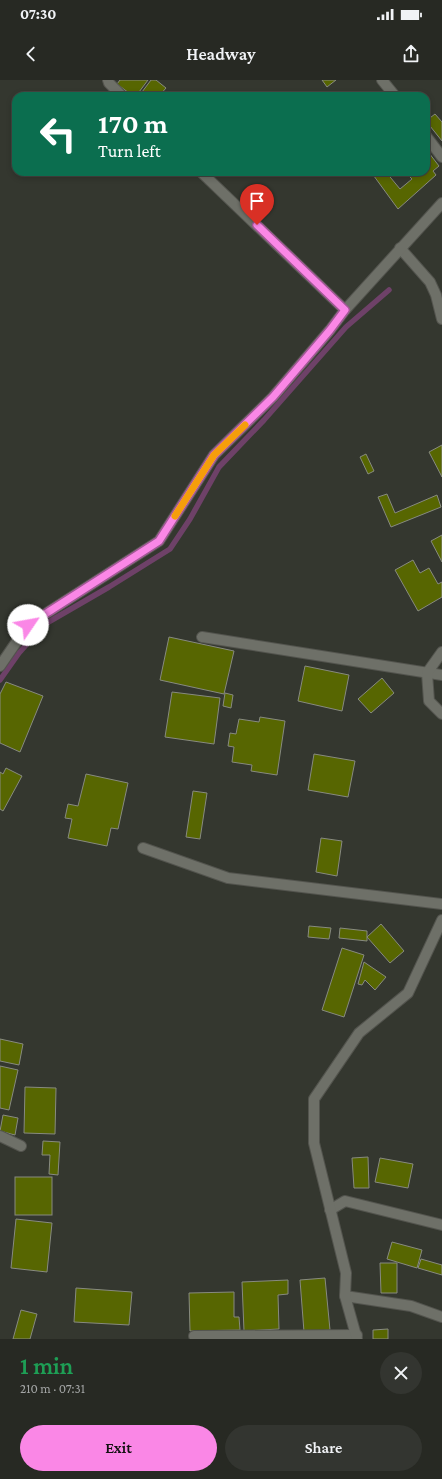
<!DOCTYPE html>
<meta charset="utf-8">
<style>
body{margin:0;font-family:"Crimson Pro",serif;background:#333530;color:#f1f3f6;height:100vh;display:flex;flex-direction:column;font-size:15px;white-space:nowrap}
*{box-sizing:border-box;margin:0}
p{font-size:13px;color:#a4a6a6}
.icon{flex:none;width:22px;height:22px;fill:none;stroke:currentColor;stroke-width:2;stroke-linecap:round;stroke-linejoin:round}
.map{position:relative;height:1259px;overflow:hidden}
.details{display:flex;flex-direction:column;background:#272923;flex:1}
.details>*{flex:none}
.hud{position:absolute;left:12px;top:12px;width:418px;height:84px;border-radius:12px;box-shadow:0 2px 6px #0003,0 0 0 1px #434541;background:#0b6e4f;color:#fff;overflow:hidden}
.pin{position:absolute;display:grid;place-items:center;width:34px;height:34px;color:#fff;margin:-41px -17px;border-radius:50% 50% 50% 0;rotate:-45deg;box-shadow:0 0 4px #0007}
.pin .icon{rotate:45deg}
.me{position:absolute;width:44px;margin:-22px;rotate:57deg;stroke-linejoin:round;filter:drop-shadow(0 0 3px #0008)}
.turn{display:flex;align-items:center;gap:14px;height:84px;padding:0 20px;font-size:18px}
.turn .icon{width:52px;height:52px;stroke-width:2.5}
.turn b{display:block;font-size:28px;line-height:34px}
.round{display:grid;place-items:center;flex:none;width:42px;height:42px;border-radius:21px;background:#333530}
.headline{display:flex;align-items:center;justify-content:space-between;height:68px;padding:0 20px}
h1{font-size:24px;font-weight:600;line-height:30px;color:#1e9e55}
.primary-button{display:flex;gap:8px;margin-top:auto;padding:8px 20px}
.primary-button a{flex:1;height:46px;border-radius:24px;background:#fa87e6;color:#111;font-size:16px;font-weight:600;line-height:46px;text-align:center}
.primary-button a+a{background:#333530;color:#f1f3f6}
.status{display:flex;justify-content:space-between;align-items:center;height:28px;padding:0 20px;background:#272923;direction:ltr}
.status svg{height:11px;fill:currentColor}
header{display:flex;justify-content:space-between;align-items:center;height:52px;padding:0 20px;background:#272923;font-size:18px;font-weight:600}
.map>svg:first-child{display:block}
</style>
<div class="status"><b>07:30</b><svg viewBox="0 0 49 12"><path d="M0 12V9h3v3zM5 12V6h3v6zM10 12V3h3v9zM15 12V0h3v12zM26 1h20v11H26zM47 4h2v5h-2z"/></svg></div>
<header><svg class="icon" aria-label="back" viewBox="0 0 24 24"><path d="M15 5l-7 7 7 7"/></svg>Headway<svg class="icon" aria-label="share" viewBox="0 0 24 24"><path d="M12 15V3M7 8l5-5 5 5M5 13v7h14v-7"/></svg></header>
<div class="map">
<svg width="442" height="1259" viewBox="0 0 442 1259">
<rect width="100%" height="100%" fill="#34372f"/>
<g fill="none" stroke-linecap="round" stroke-linejoin="round">
<!-- stream -->
<path stroke="#6e4168" stroke-width="5.5" d="M0 600 19 573 45 544 109 507 170 469 190 439 219 387 264 340 346 247 389 210"/>
</g>
<!-- building -->
<g fill="#576601" stroke="#878a80">
<path d="M120 0H148L136 16H133L117 4Z"/>
<path d="M151 0H156L166 8 159 16H139Z"/>
<path d="M322 0H336L327 7Z"/>
<path d="M435 34 442 42V61L426 41Z"/>
<path d="M426 69 439 86 433 91 436 95 398 129 371 92H386L400 109 412 99 410 97 413 96 410 92H426Z"/>
<path d="M442 365V397L429 372Z"/>
<path d="M366 374 374 391 368 394 360 377Z"/>
<path d="M387 414 395 433 437 415 441 427 391 447 378 417Z"/>
<path d="M442 455V482L431 461Z"/>
<path d="M413 480 420 493 429 488 438 504 442 502V517L418 531 395 490Z"/>
<path d="M169 557 234 571 224 614 160 600Z"/>
<path d="M305 586 349 595 342 631 298 621Z"/>
<path d="M382 598 394 613 371 633 358 619Z"/>
<path d="M6 602 43 616 20 672 0 663V614Z"/>
<path d="M172 612 220 618 214 664 165 657Z"/>
<path d="M225 613 233 615 231 628 223 626Z"/>
<path d="M260 637 285 641 277 695 251 691 252 685 232 682 234 667 228 666 230 653 236 654 239 639 259 642Z"/>
<path d="M314 674 355 681 348 717 308 710Z"/>
<path d="M6 688 22 696 3 731 0 729V692L3 694Z"/>
<path d="M86 694 128 703 118 749 111 748 107 766 68 758 72 739 65 738 68 724 78 726Z"/>
<path d="M193 711 207 713 200 759 186 757Z"/>
<path d="M321 758 342 761 337 796 316 792Z"/>
<path d="M381 844 404 871 390 883 367 857Z"/>
<path d="M309 846 331 848 329 859 308 857Z"/>
<path d="M340 848 367 851V861L339 858Z"/>
<path d="M342 868 364 875 344 937 322 930Z"/>
<path d="M364 882 386 897 375 910 365 900 362 905 358 904Z"/>
<path d="M0 959 23 964 19 985 0 981Z"/>
<path d="M0 986 18 990 9 1030 0 1028Z"/>
<path d="M25 1007 56 1008 55 1054 24 1053Z"/>
<path d="M3 1035 18 1038 15 1055 0 1051Z"/>
<path d="M43 1061 60 1062 58 1095 49 1094 50 1075H42Z"/>
<path d="M368 1077 369 1108H354L352 1078Z"/>
<path d="M380 1078 413 1084 408 1108 375 1102Z"/>
<rect x="15" y="1097" width="37" height="38"/>
<path d="M16 1139 52 1143 47 1192 11 1188Z"/>
<path d="M392 1162 422 1170 417 1188 387 1179Z"/>
<path d="M421 1179 442 1185V1195L418 1188Z"/>
<path d="M380 1183H397V1213H381Z"/>
<path d="M325 1198 330 1250 304 1252 300 1200Z"/>
<path d="M288 1200V1214L278 1215 279 1249 244 1251 242 1202Z"/>
<path d="M76 1208 132 1212 129 1245 74 1242Z"/>
<path d="M234 1212V1237H239L240 1250 190 1251 189 1213Z"/>
<path d="M21 1230 37 1234 30 1259H13Z"/>
<path d="M388 1249V1259H373V1250Z"/>
</g>
<g fill="none" stroke-linecap="round" stroke-linejoin="round">
<!-- street casing -->
<g stroke="#53544e" stroke-width="12">
<g id="street">
<path d="M108 0 109 3 122 16"/>
<path d="M382 0 395 16"/>
<path d="M426 56 442 77"/>
<path d="M201 92 345 230"/>
<path d="M202 557 442 595"/>
<path d="M143 768 228 798 442 824"/>
<path d="M0 1056 21 1066"/>
<path d="M330 1130 345 1121 442 1145"/>
<path d="M345 1216 411 1226 442 1237"/>
<path d="M194 1256 357 1255"/>
</g>
</g>
<!-- secondary casing -->
<g stroke="#53544e" stroke-width="12">
<g id="secondary">
<path d="M400 168 430 202 436 215 442 239"/>
<path d="M442 572 427 593 429 621 442 634"/>
<path d="M0 586 28 545 159 461 214 375 273 317 330 250 345 230 442 123"/>
<path d="M357 1259 345 1216 346 1193 314 1063V1019L359 953 408 913 442 840"/>
</g>
</g>
<!-- street -->
<use href="#street" stroke="#6e7068" stroke-width="10"/>
<!-- secondary -->
<use href="#secondary" stroke="#6e7068" stroke-width="10"/>
</g>
<g fill="none" stroke-linecap="round" stroke-linejoin="round">
<!-- route casing -->
<g stroke="#a25896" stroke-width="10">
<path id="route" d="M28 545 159 461 214 375 273 317 330 250 345 230 257 145"/>
</g>
<!-- route -->
<use href="#route" stroke="#fa87e6" stroke-width="7"/>
<!-- slow -->
<path stroke="#f59e0b" stroke-width="7" d="M175 436 214 375 245 345"/>
</g>
</svg>
<div class="pin" style="left:257px;top:145px;background:#d93025"><svg class="icon" aria-label="arrive" viewBox="0 0 24 24"><path d="M6 21V4h12l-3 4 3 4H6"/></svg></div>
<svg class="me" style="left:28px;top:545px" viewBox="-20 -20 40 40"><circle r="19" fill="#fff"/><path d="M0-13L10 11 0 6-10 11z" fill="#fa87e6"/></svg>
<div class="hud">
<div class="turn"><svg class="icon" aria-label="left" viewBox="0 0 24 24"><path d="M17 20v-9H6M10 6l-5 5 5 5"/></svg><div><b>170 m</b>Turn left</div></div>
</div>
</div>
<section class="details">
<div class="headline"><div><h1>1 min</h1><p>210 m · 07:31</p></div><a class="round"><svg class="icon" aria-label="close" viewBox="0 0 24 24"><path d="M6 6l12 12M18 6L6 18"/></svg></a></div>
<div class="primary-button"><a>Exit</a><a>Share</a></div>
</section>
